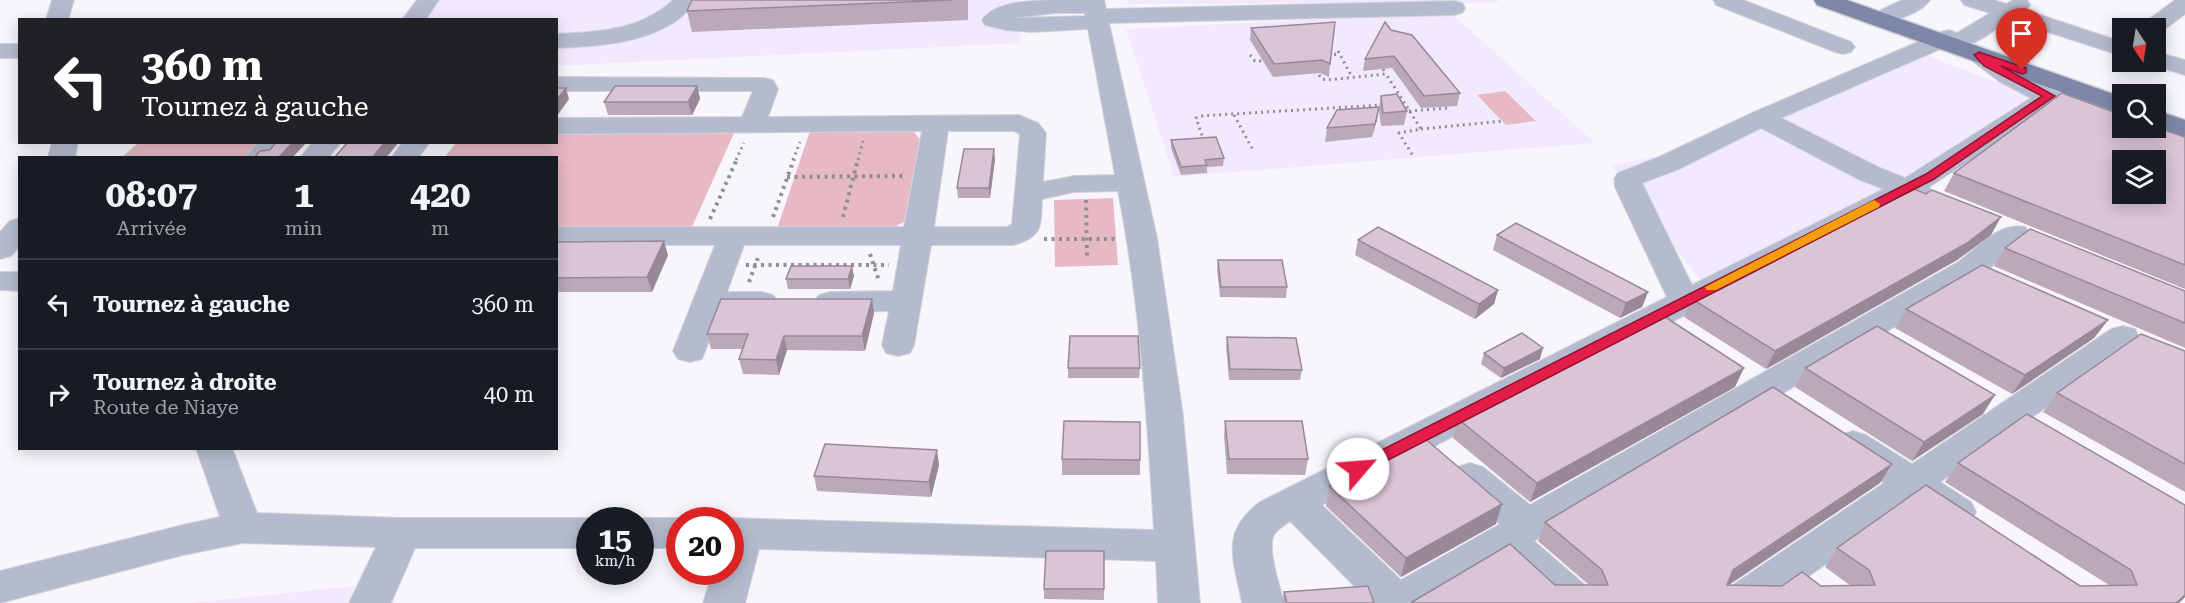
<!DOCTYPE html>
<html lang="fr">
<meta charset="utf-8">
<style>
body{margin:0;font-family:"Roboto Serif",serif;background:#20242c;color:#f1f3f6;height:100vh;display:flex;flex-direction:column;font-size:22px;white-space:nowrap}
*{box-sizing:border-box;margin:0}
p{font-size:20px;color:#9ea1a6}
.icon{flex:none;width:33px;height:33px;fill:none;stroke:currentColor;stroke-width:2;stroke-linecap:round;stroke-linejoin:round}
.map{position:relative;flex:1;overflow:hidden}
.panel{position:absolute;left:18px;top:156px;width:540px;height:294px;display:flex;flex-direction:column;background:#171b24;border-radius:0px;box-shadow:0 3px 15px #0003}
.panel>*{flex:none}
.guide{position:absolute;left:18px;top:18px;width:540px;height:126px;border-radius:0px;box-shadow:0 3px 15px #0003;background:#202124;color:#fff;overflow:hidden}
.needle{width:39px;rotate:168deg}
.controls{position:absolute;left:2112px;top:18px;display:grid;gap:12px}
.controls a{display:grid;place-items:center;width:54px;height:54px;border-radius:0px;background:#171b24;box-shadow:0 3px 15px #0003;font-size:30px}
.speed{position:absolute;left:576px;top:507px;display:flex;gap:12px;font-size:30px;font-weight:700;text-align:center}
.speed>*{display:grid;place-content:center;width:78px;height:78px;border-radius:50%;background:#171b24;box-shadow:0 3px 15px #0003;line-height:1}
.speed small{font-size:15px;font-weight:400}
.speed .limit{border:9px solid #d22;background:#fff;color:#111}
.pin{position:absolute;display:grid;place-items:center;width:51px;height:51px;color:#fff;margin:-62px -26px;border-radius:50% 50% 50% 0;rotate:-45deg;box-shadow:0 0 6px #0007}
.pin .icon{rotate:45deg}
.me{position:absolute;width:66px;margin:-33px;rotate:63deg;stroke-linejoin:round;filter:drop-shadow(0 0 4px #0008)}
.turn{display:flex;align-items:center;gap:21px;height:126px;padding:0 24px;font-size:27px}
.turn .icon{width:78px;height:78px;stroke-width:2.5}
.turn b{display:block;font-size:42px;line-height:51px}
.eta{display:flex;justify-content:space-evenly;align-items:center;height:102px;text-align:center}
.eta b{font-size:36px;font-weight:700;line-height:42px}
ul{padding:0;list-style:none}
li{display:flex;align-items:center;gap:18px;height:90px;padding:0 24px;border-top:2px solid #363941}
li div{flex:1}
li b{display:block;font-size:22px}
li em{font-style:normal}
.map>svg:first-child{display:block}
</style>
<div class="map">
<svg width="2185" height="603" viewBox="0 0 2185 603">
<rect width="100%" height="100%" fill="#f8f6fc"/>
<!-- built -->
<g fill="#f1eafe">
<path d="M415 0H1018L1021 43 557 66 556 20H400Z"/>
<path d="M1127 0H1499L1496 3 1128 4Z"/>
<path d="M1450 12 1595 143 1174 177 1126 29Z"/>
<path d="M1922 54 2034 96 1910 178 1702 283 1612 165 1724 144Z"/>
<path d="M355 586 347 603H189Z"/>
</g>
<!-- green -->
<g fill="#e7b9c4">
<path d="M1505 91 1536 121 1506 125 1477 95Z"/>
<path d="M810 131H913L920 139 904 222 892 228 777 229Z"/>
<path d="M557 133H734L692 227 557 228 556 158H444L456 143 556 142Z"/>
<path d="M138 143H260L245 157 121 158Z"/>
<path d="M1113 198 1118 265 1055 267 1054 200Z"/>
</g>
<g fill="none" stroke-linecap="round" stroke-linejoin="round">
<!-- minor casing -->
<g stroke="#d5d3d9" stroke-width="2">
<g id="minor">
<path d="M52 0H74L68 20H46Z"/>
<path d="M417 0H439L425 20H402Z"/>
<path d="M673 0H697C667 43 604 46 556 48V34C599 32 641 30 673 0Z"/>
<path d="M1052 0H1104L1106 9 1454 1 1462 3 1465 8 1462 13 1454 15 1109 23 1157 238 1183 416 1200 603H1158L1156 561 759 549 745 603H703L713 572H730V520H721L730 518 1154 530C1147 417 1140 303 1118 191L1074 192 1042 199C1041 226 1043 237 1013 245H931L914 345 910 353 898 356 886 353 882 345 889 311 830 312 819 309 814 302 819 295 830 292 893 291 901 245H744L727 292H762L773 295 778 302 773 309 762 312H720L702 359 690 362 678 359 673 351 715 245H556V227H904L922 131 556 134V118L742 117 753 91H556V77L764 78 773 80 778 89 768 117 1019 115 1038 123 1046 133 1043 182 1074 176 1115 175 1088 29 1031 32 1005 30 985 25 982 20C995 1 1031 1 1052 0ZM1056 13H1085V16L1014 18ZM948 131H1014L1020 134 1012 224 1007 227H934Z"/>
<path d="M1713 0H1743L1851 42 1855 47 1851 52 1843 54 1835 52 1716 5Z"/>
<path d="M1902 0H1930C1922 12 1895 23 1881 20L1878 15 1881 10Z"/>
<path d="M1961 0H1994L2006 4 2013 0H2027L2030 5 2026 10 2122 42V56L2010 20C1994 29 1971 52 1952 44L1781 118 1880 168 1905 178 2031 98 2000 82 1971 60 1967 55 1971 50C1988 46 1998 59 2011 68 2045 90 2084 103 2122 117V128H2133L2131 130 2122 133 2113 130 2051 107 1929 187 1932 192 1928 198 1918 200 1909 198 1322 505 1401 580 1500 524 1457 487 1451 477 1457 467 1470 463 1483 467 1530 505 1958 262C1977 248 2000 221 2025 227L2030 233 2025 239 1980 276 1534 541 1592 591 1598 603H1549L1504 561 1431 603H1371L1290 521C1285 525 1275 530 1273 537 1268 553 1280 586 1284 603H1242C1234 559 1219 533 1260 502L1667 297 1615 187 1614 179 1618 173 1659 157 1752 113 1941 32 1949 30 1957 33 1990 13 1964 5ZM1761 128 1860 180 1884 189 1692 285 1642 183 1679 169Z"/>
<path d="M2175 0H2185V14L2160 33 2156 34V28H2141L2144 23Z"/>
<rect x="0" y="44" width="20" height="14"/>
<path d="M2156 52 2185 60V75L2148 64 2146 62H2156Z"/>
<path d="M52 142H78L75 158H48Z"/>
<path d="M258 142H286L273 158H245Z"/>
<path d="M313 142H341L328 158H300Z"/>
<path d="M403 142H430L418 158H391Z"/>
<path d="M20 218V246L11 256 0 259V232L10 221Z"/>
<path d="M0 272H20V291L0 290Z"/>
<path d="M2123 326 2135 329 2139 337 2135 345 1940 482 1971 502 1976 512 1971 522C1945 531 1934 516 1913 502L1771 603H1718L1724 591 1884 483 1840 453 1835 444 1840 435 1853 431 1866 435 1912 464 2111 329Z"/>
<path d="M196 448H232L257 513 402 518H590L599 520H590V548H415L391 603H349L376 547 243 543 183 555 0 603V571L183 525 220 517Z"/>
<path d="M640 518H680L689 520H680V548H640V520H631Z"/>
</g>
</g>
<!-- major casing -->
<g stroke="#d5d3d9" stroke-width="3">
<g id="major">
<path d="M1814 0H1847L2122 97V114L1817 5Z"/>
<path d="M2156 110 2185 120V137L2156 127Z"/>
</g>
</g>
<!-- path-far1 -->
<g stroke="#908e95" stroke-width="3" stroke-dasharray="2 4" stroke-linecap="butt">
<path d="M1338 51 1352 77"/>
<path d="M1250 55 1255 61H1267"/>
<path d="M1328 55 1340 54"/>
<path d="M1383 69 1386 74"/>
<path d="M1319 75 1322 79 1327 80 1386 74 1421 129 1399 133 1413 156"/>
<path d="M1409 111 1450 108"/>
<path d="M1234 115 1253 150"/>
<path d="M1421 129 1503 121"/>
<path d="M1204 141 1196 118 1200 116 1382 105"/>
<path d="M736 160 744 143"/>
<path d="M793 160 800 142"/>
<path d="M858 160 863 141"/>
</g>
<!-- path -->
<g stroke="#908e95" stroke-width="4" stroke-dasharray="3 4.5" stroke-linecap="butt">
<path d="M787 177 903 176"/>
<path d="M1086 200 1087 257"/>
<path d="M773 217 794 159"/>
<path d="M843 217 858 159"/>
<path d="M710 219 737 159"/>
<path d="M1044 239H1117"/>
<path d="M870 254 879 281"/>
<path d="M746 265H889"/>
<path d="M749 282 759 255"/>
</g>
<!-- minor -->
<use href="#minor" fill="#b5bbce" fill-rule="evenodd"/>
<!-- major -->
<use href="#major" fill="#7d88a9" fill-rule="evenodd"/>
</g>
<!-- wall -->
<g fill="#bba9b9">
<path d="M692 0H968V20L692 32 687 11Z"/>
<path d="M1251 28 1330 64 1329 77 1320 73 1273 77 1250 40Z"/>
<path d="M1391 30 1460 93 1457 106 1421 108 1392 68 1363 71 1365 59Z"/>
<path d="M697 86 700 99 692 115H608L604 102Z"/>
<path d="M1381 96 1407 111 1404 125 1381 126 1379 110 1372 137 1325 142 1327 128 1379 107Z"/>
<path d="M2185 137V289L1944 191 1954 173Z"/>
<path d="M1171 140 1224 158 1223 166 1207 167V173L1181 175 1171 148Z"/>
<path d="M995 159 990 198H958L957 188Z"/>
<path d="M1497 235 1648 292 1642 307 1620 318 1493 250Z"/>
<path d="M1991 235 1957 260 1766 369 1684 317 1692 299Z"/>
<path d="M1358 240 1498 290 1494 304 1475 319 1355 255Z"/>
<path d="M556 242 668 255 652 292H556Z"/>
<path d="M2005 248 2185 291V348L1994 266Z"/>
<path d="M1218 260 1287 287 1286 298 1220 297 1217 270Z"/>
<path d="M854 276 850 289H788L786 279Z"/>
<path d="M872 299 874 313 865 351 787 350 779 375 743 374 739 359 742 349H711L707 334Z"/>
<path d="M1906 309 2108 320 2094 338 2012 394 1895 328Z"/>
<path d="M1227 337 1302 370 1300 380H1229L1226 347Z"/>
<path d="M2185 351V492L2043 412 2057 393Z"/>
<path d="M1484 353 1540 359 1501 378 1481 364Z"/>
<path d="M1068 368H1140L1139 378H1068Z"/>
<path d="M1805 368 1983 414 1912 461 1795 387Z"/>
<path d="M1735 387 1530 502 1453 438 1458 419Z"/>
<path d="M1225 421 1308 459 1305 475 1227 474 1224 436Z"/>
<path d="M1062 459 1140 460V475H1062Z"/>
<path d="M1958 463 2185 505V597L2179 603H1412V602L1555 585H1589L1538 541 1545 522 1892 464 1880 483 1728 585 1851 586 1825 567 1837 548 2080 586 2109 585 1945 482Z"/>
<path d="M939 465 931 497 817 491 814 476Z"/>
<path d="M1329 486 1496 524 1401 577 1326 506Z"/>
<path d="M1104 551V600L1044 599V589Z"/>
<path d="M1284 592 1374 603H1282Z"/>
</g>
<!-- shaded-wall -->
<g fill="#998996">
<path d="M697 86 700 99 692 115 688 102Z"/>
<path d="M566 88 569 99 557 116 556 101Z"/>
<path d="M1379 107 1377 120 1372 137 1375 124Z"/>
<path d="M293 142H307L292 158H278Z"/>
<path d="M385 142H399L386 158H372Z"/>
<path d="M994 149 995 159 990 198 989 188Z"/>
<path d="M2001 217 1991 235 1957 260 1766 369 1775 351Z"/>
<path d="M664 241 668 255 652 292 647 277Z"/>
<path d="M852 266 854 276 850 289 848 279Z"/>
<path d="M1498 290 1494 304 1475 319 1479 304Z"/>
<path d="M1648 292 1642 307 1620 318 1626 303Z"/>
<path d="M872 299 874 313 865 351 862 336Z"/>
<path d="M2108 320 2094 338 2012 394 2025 375Z"/>
<path d="M784 336 787 350 779 375 776 360Z"/>
<path d="M1543 348 1540 359 1501 378 1504 368Z"/>
<path d="M1744 368 1735 387 1530 502 1537 483Z"/>
<path d="M1995 395 1983 414 1912 461 1924 442Z"/>
<path d="M937 450 939 465 931 497 929 482Z"/>
<path d="M1892 464 1880 483 1723 589 1733 570Z"/>
<path d="M1502 504 1496 524 1401 577 1406 558Z"/>
<path d="M2185 595V597L2179 603H2176Z"/>
</g>
<!-- building -->
<g fill="#dac4d7" stroke="#998996" stroke-width="1.5" fill-rule="evenodd">
<path d="M692 0H952L687 11Z"/>
<path d="M1335 22 1330 64 1322 60 1274 64 1251 28Z"/>
<path d="M1385 22 1391 30 1412 35 1460 93 1424 96 1394 56 1365 59Z"/>
<path d="M615 86H697L688 102H604Z"/>
<path d="M556 88H566L556 101Z"/>
<path d="M2062 93 2122 115V128H2156V127L2185 137V265L1954 173ZM2122 160H2156V194H2122Z"/>
<path d="M1397 94 1407 111 1383 113 1381 96Z"/>
<path d="M1379 107 1375 124 1327 128 1337 110Z"/>
<path d="M1216 137 1224 158 1205 160 1207 165 1181 167 1171 140Z"/>
<path d="M276 142H293L278 158H254L260 151 270 150Z"/>
<path d="M348 142H385L372 158H334Z"/>
<path d="M964 149H994L989 188H957Z"/>
<path d="M1909 187 1926 194 1932 190 2001 217 1967 243 1775 351 1692 299Z"/>
<path d="M1516 223 1648 292 1626 303 1497 235Z"/>
<path d="M1378 227 1498 290 1479 304 1358 240Z"/>
<path d="M2030 229 2185 291V323L2005 248Z"/>
<path d="M664 241 647 277 556 278V242Z"/>
<path d="M1218 260H1282L1287 287H1221Z"/>
<path d="M1982 265 2108 320 2025 375 1906 309Z"/>
<path d="M791 266H852L848 279H786Z"/>
<path d="M721 299H872L862 336H784L776 360 739 359 748 334H707Z"/>
<path d="M1662 315 1744 368 1537 483 1458 419Z"/>
<path d="M1877 326 1995 395 1924 442 1805 368Z"/>
<path d="M1522 333 1543 348 1504 368 1484 353Z"/>
<path d="M2141 334 2185 351V464L2057 393Z"/>
<path d="M1070 336H1138L1140 368H1068Z"/>
<path d="M1227 337 1296 338 1302 370 1230 369Z"/>
<path d="M1773 387 1892 464 1733 570 1727 585 1782 586 1802 572 1821 586 1875 585 1869 570 1837 548 1926 485 2080 586 2137 585 2131 570 1958 463 2027 414 2185 505V595L2176 603H1413L1412 602 1510 544 1555 585H1608L1602 570 1545 522Z"/>
<path d="M1064 421 1140 422V460L1062 459Z"/>
<path d="M1225 421H1302L1308 459H1229Z"/>
<path d="M1423 437 1502 504 1406 558 1329 486Z"/>
<path d="M825 444 937 450 929 482 814 476Z"/>
<path d="M1046 551H1104V589H1044Z"/>
<path d="M1368 586 1374 603H1287L1284 592Z"/>
</g>
<!-- route -->
<path fill="#e11d48" stroke="#92132f" stroke-width="1.5" d="M1979 52 2026 68V73L2022 74 2001 66 2055 96 1934 179 1363 473H1352L1350 469 1352 465 1926 174 2042 96 1984 66 1974 55Z"/>
<!-- slow -->
<path fill="#f59e0b" d="M1874 200 1880 204 1879 207 1716 290H1707L1705 287Z"/>
</svg>
<div class="controls">
<a><svg class="needle" viewBox="-14 -14 28 28"><path d="M0-13l5 13h-10z" fill="#e53935"/><path d="M0 13l5-13h-10z" fill="#9ea1a6"/></svg></a>
<a><svg class="icon" aria-label="search" viewBox="0 0 24 24"><circle cx="10" cy="10" r="6"/><path d="M15 15l6 6"/></svg></a>
<a><svg class="icon" aria-label="layers" viewBox="0 0 24 24"><path d="M12 4l9 5-9 5-9-5zM3 14l9 5 9-5"/></svg></a>
</div>
<div class="speed"><div>15<small>km/h</small></div><div class="limit">20</div></div>
<div class="pin" style="left:2022px;top:70px;background:#d93025"><svg class="icon" aria-label="arrive" viewBox="0 0 24 24"><path d="M6 21V4h12l-3 4 3 4H6"/></svg></div>
<svg class="me" style="left:1358px;top:469px" viewBox="-20 -20 40 40"><circle r="19" fill="#fff"/><path d="M0-13L10 11 0 6-10 11z" fill="#e11d48"/></svg>
<div class="guide">
<div class="turn"><svg class="icon" aria-label="left" viewBox="0 0 24 24"><path d="M17 20v-9H6M10 6l-5 5 5 5"/></svg><div><b>360 m</b>Tournez à gauche</div></div>
</div>
<section class="panel">
<div class="eta">
<div><b>08:07</b><p>Arrivée</p></div>
<div><b>1</b><p>min</p></div>
<div><b>420</b><p>m</p></div>
</div>
<ul>
<li><svg class="icon" aria-label="left" viewBox="0 0 24 24"><path d="M17 20v-9H6M10 6l-5 5 5 5"/></svg><div><b>Tournez à gauche</b></div><em>360 m</em></li>
<li><svg class="icon" aria-label="right" viewBox="0 0 24 24"><path d="M7 20v-9h11M14 6l5 5-5 5"/></svg><div><b>Tournez à droite</b><p>Route de Niaye</p></div><em>40 m</em></li>
</ul>
</section>
</div>
